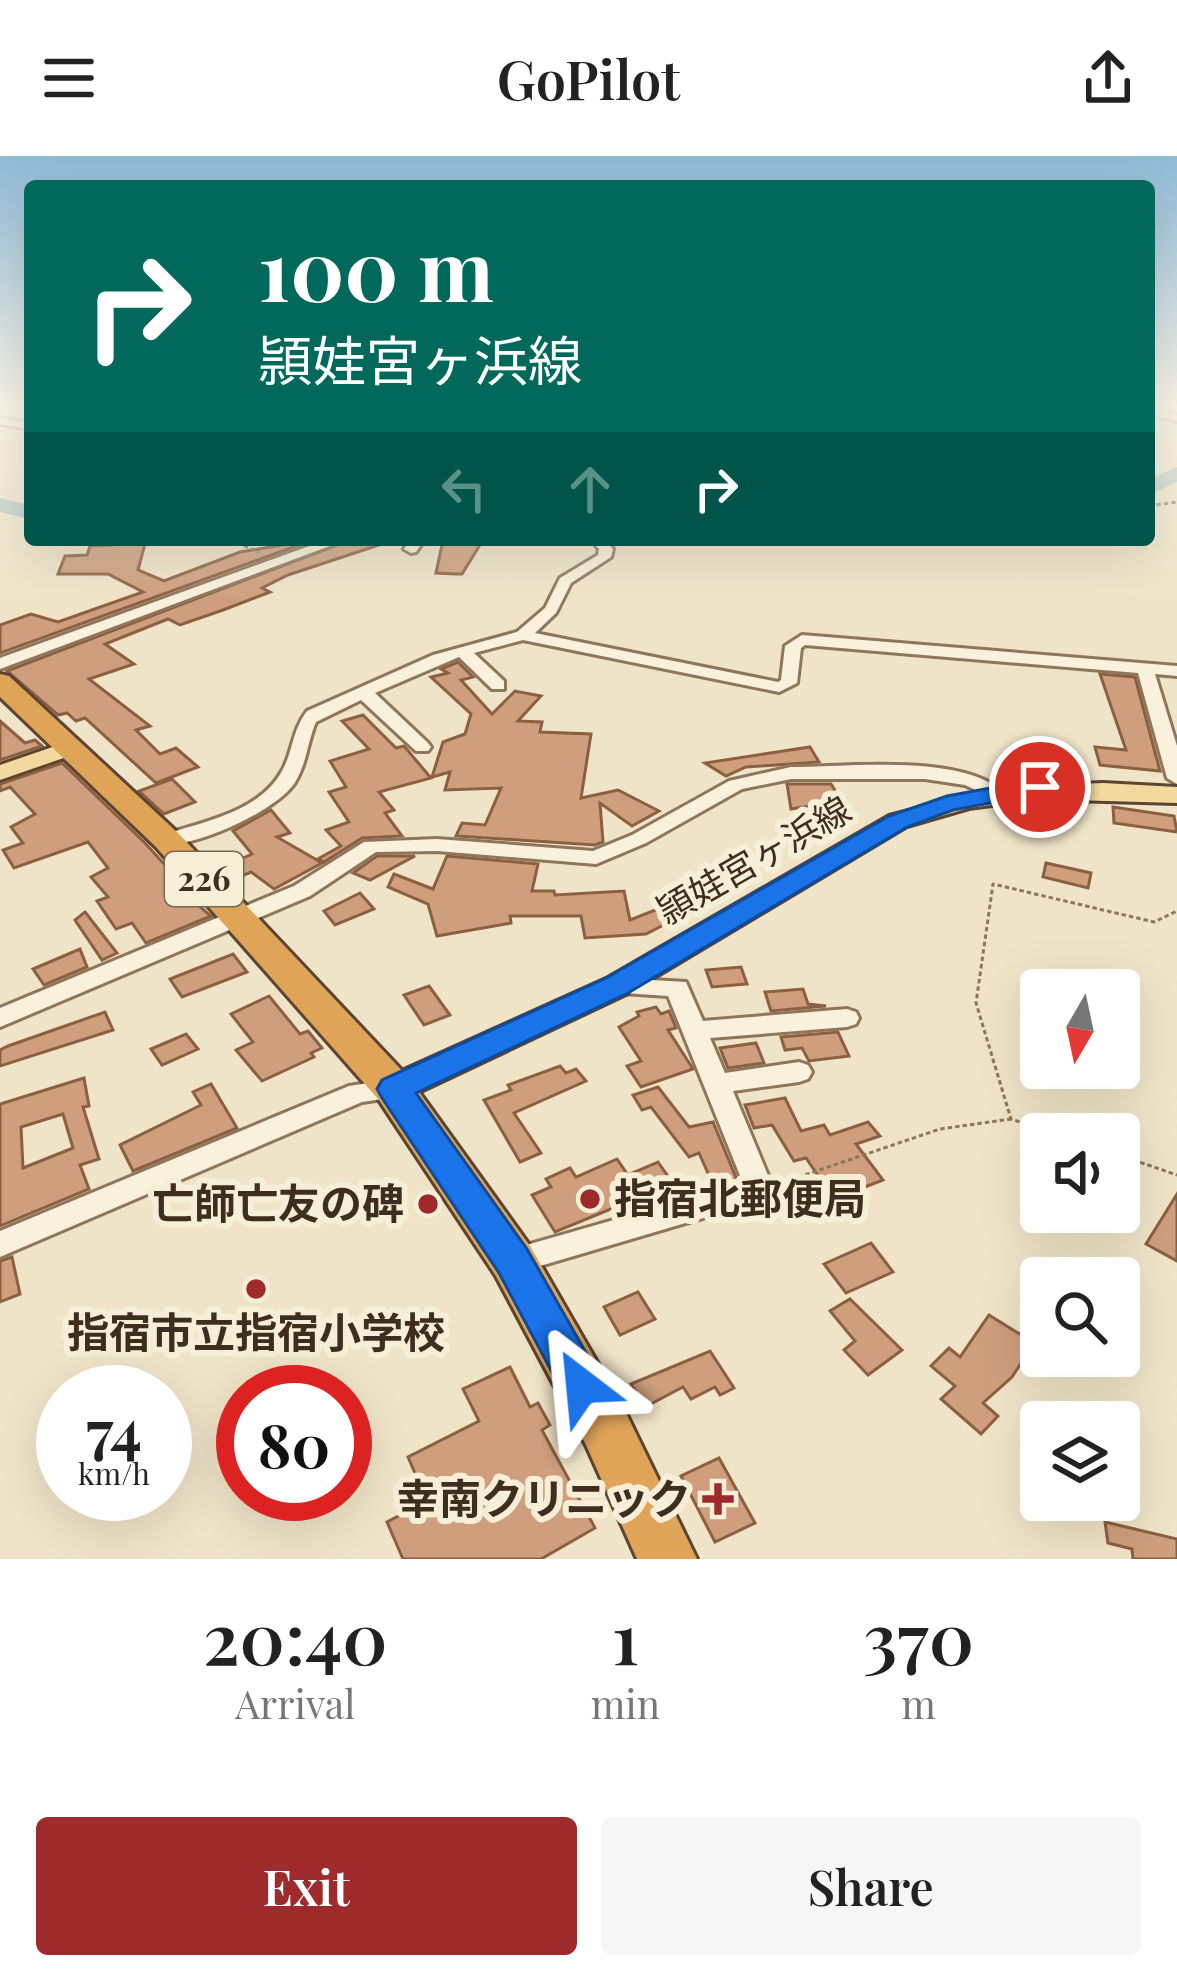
<!DOCTYPE html>
<meta charset="utf-8">
<style>
body{margin:0;font-family:"Playfair Display","Noto Sans JP",serif;background:#f6f6f6;color:#222;height:100vh;display:flex;flex-direction:column;font-size:45px;white-space:nowrap}
*{box-sizing:border-box;margin:0}
p{font-size:39px;color:#767676}
.icon{flex:none;width:66px;height:66px;fill:none;stroke:currentColor;stroke-width:2;stroke-linecap:round;stroke-linejoin:round}
.map{position:relative;height:1403px;overflow:hidden}
.panel{display:flex;flex-direction:column;background:#fff;flex:1}
.panel>*{flex:none}
.banner{position:absolute;left:24px;top:24px;width:1131px;height:366px;border-radius:12px;box-shadow:0 12px 48px #0002;background:#00695c;color:#fff;overflow:hidden}
.needle{width:78px;rotate:189deg}
.buttons{position:absolute;left:1020px;top:813px;display:grid;gap:24px}
.buttons a{display:grid;place-items:center;width:120px;height:120px;border-radius:12px;background:#fff;box-shadow:0 12px 48px #0002;font-size:60px}
.speed{position:absolute;left:36px;top:1209px;display:flex;gap:24px;font-size:60px;font-weight:700;text-align:center}
.speed>*{display:grid;place-content:center;width:156px;height:156px;border-radius:50%;background:#fff;box-shadow:0 12px 48px #0002;line-height:1}
.speed small{font-size:30px;font-weight:400}
.speed .limit{border:18px solid #d22;background:#fff;color:#111}
.pin{position:absolute;display:grid;place-items:center;width:102px;height:102px;color:#fff;margin:-51px;border:6px solid #fff;border-radius:50%;box-shadow:0 3px 12px #0007}
.me{position:absolute;width:132px;margin:-66px;rotate:331deg;stroke-linejoin:round;filter:drop-shadow(0 0 9px #0008)}
.turn{display:flex;align-items:center;gap:42px;height:252px;padding:0 36px;font-size:54px}
.turn .icon{width:156px;height:156px;stroke-width:2.5}
.turn b{display:block;font-size:84px;line-height:102px}
.lanes{display:flex;align-items:center;height:114px;padding:0 36px;background:#0003;justify-content:center;gap:60px;direction:ltr}
.lanes .off{opacity:.35}
.eta{display:flex;justify-content:space-evenly;align-items:center;height:204px;text-align:center}
.eta b{font-size:72px;font-weight:600;line-height:84px}
.primary-button{display:flex;gap:24px;margin-top:auto;padding:24px 36px}
.primary-button a{flex:1;height:138px;border-radius:12px;background:#9e2a2b;color:#fff;font-size:48px;font-weight:600;line-height:138px;text-align:center}
.primary-button a+a{background:#f6f6f6;color:#222}
header{display:flex;justify-content:space-between;align-items:center;height:156px;padding:0 36px;background:#fff;font-size:54px;font-weight:600}
.map>svg:first-child{display:block}
</style>
<header><svg class="icon" aria-label="menu" viewBox="0 0 24 24"><path d="M4 6h16M4 12h16M4 18h16"/></svg>GoPilot<svg class="icon" aria-label="share" viewBox="0 0 24 24"><path d="M12 15V3M7 8l5-5 5 5M5 13v7h14v-7"/></svg></header>
<div class="map">
<svg width="1177" height="1403" viewBox="0 0 1177 1403">
<rect width="100%" height="100%" fill="#f0e4c8"/>
<g fill="none" stroke-linecap="round" stroke-linejoin="round">
<!-- river -->
<g fill="#a9c4bc" fill-rule="evenodd">
<path d="M1177 311V326L1149 339V324Z"/>
<path d="M0 342 30 349V363L0 356Z"/>
</g>
</g>
<!-- building -->
<g fill="#cf9f7d" stroke="#8d5f41" stroke-width="3" fill-rule="evenodd">
<path d="M112 384H146L138 414 164 425 240 396 313 384 0 497V469L31 458 58 466 143 436 108 418H58L65 400 87 399 90 390 111 389Z"/>
<path d="M350 384 391 385 288 419 262 432 270 436 223 454 180 469 168 463 105 488 134 508 89 523 150 570 136 574 160 598 176 592 198 611 156 627 85 562 76 565 67 557 58 559 7 515Z"/>
<path d="M443 384H483L462 418H456L436 417Z"/>
<path d="M458 506 473 521 461 524 492 558 515 535 541 540 518 565 542 566 540 576 591 578 581 642 618 634 659 655 632 670 600 647 603 686 595 689 456 680 462 667 485 669 501 632 445 634 450 616 432 621 443 586 465 578 471 558 431 521 448 517 441 513Z"/>
<path d="M1100 518 1135 521 1160 615 1100 609 1095 591 1126 594Z"/>
<path d="M363 559 396 592 404 590 431 622 379 636 394 654 385 657 402 680 362 682 324 706 318 703 341 690 326 674 349 666 329 636 346 631 330 605 369 593 342 565Z"/>
<path d="M0 565 25 587 35 584 42 590 0 604Z"/>
<path d="M810 591 819 606 746 611 726 620 705 607Z"/>
<path d="M62 607 145 687 195 742 191 743 211 760 146 787 132 767 116 773 97 745 108 741 91 721 108 712 88 686 14 712 3 694 23 687 11 671 35 658 10 631 0 635V628Z"/>
<path d="M172 623 195 646 164 658 139 635Z"/>
<path d="M787 628H831L842 645 791 653Z"/>
<path d="M1113 651 1174 660 1177 676 1114 667Z"/>
<path d="M271 654 290 677 277 681 322 707 274 733 251 716 237 722 223 711 252 698 233 675Z"/>
<path d="M377 700H415L370 724 353 717Z"/>
<path d="M447 700 538 708 532 735H554L555 739 624 735 630 764 668 749 681 760 646 778 585 782 581 760H510L511 767 437 780 428 748 388 731 394 718 433 733Z"/>
<path d="M1046 707 1091 717 1088 732 1043 721Z"/>
<path d="M360 737 374 753 335 769 324 755Z"/>
<path d="M85 756 117 797 102 804 75 764Z"/>
<path d="M80 793 87 811 44 829 33 813Z"/>
<path d="M233 798 247 816 182 841 170 823Z"/>
<path d="M741 811 747 828 712 831 706 814Z"/>
<path d="M429 830 450 859 424 869 404 839Z"/>
<path d="M803 833 808 848 826 850 771 855 765 836Z"/>
<path d="M269 840 300 878 308 875 322 892 311 897 314 901 262 925 236 894 253 886 231 858Z"/>
<path d="M656 851 661 858 669 855 676 872 668 874 693 913 641 931 627 910 641 905 619 871 639 860 637 856Z"/>
<path d="M105 856 113 874 0 910V894L8 890Z"/>
<path d="M838 876 849 900 809 905 802 892 785 894 781 881Z"/>
<path d="M186 878 198 893 162 909 151 893Z"/>
<path d="M756 887 764 907 728 912 720 892Z"/>
<path d="M560 910 566 917 576 913 586 925 514 957 541 997 520 1006 484 944 511 934 508 929Z"/>
<path d="M84 922 89 950 83 951 99 1003 80 1009 89 1033 0 1070V948ZM63 958 73 992 23 1012 21 971Z"/>
<path d="M211 928 237 972 133 1015 120 989 201 949 193 936Z"/>
<path d="M658 931 689 971 713 966 737 1024 714 1031 699 997 689 1001 651 951 642 954 633 939Z"/>
<path d="M785 942 801 975 824 969 830 979 868 966 880 980 856 988 883 1024 834 1043 806 1002 794 1005 772 969 754 972 745 949Z"/>
<path d="M617 1003 628 1019 658 1006 681 1039 627 1055 623 1048 555 1076 532 1039 551 1031 546 1023 570 1012 576 1021Z"/>
<path d="M1177 1038V1105L1146 1088Z"/>
<path d="M871 1087 893 1116 846 1137 824 1108Z"/>
<path d="M12 1101 20 1138 0 1146V1105Z"/>
<path d="M638 1136 655 1163 620 1179 604 1151Z"/>
<path d="M850 1143 902 1194 868 1219 844 1194 855 1185 830 1155Z"/>
<path d="M989 1159 1034 1187 1012 1221 983 1247 998 1260 981 1278 941 1243 955 1230 931 1210 949 1192 960 1201Z"/>
<path d="M710 1195 734 1232 720 1239 715 1231 691 1243 683 1231 645 1251 631 1228Z"/>
<path d="M510 1211 530 1251 538 1247 550 1269 542 1274 595 1372 541 1403H403L387 1366 427 1345 408 1301 479 1265 463 1233Z"/>
<path d="M719 1302 755 1367 715 1386 681 1320Z"/>
<path d="M1105 1366 1177 1383V1403H1133L1132 1393 1108 1387Z"/>
</g>
<g fill="none" stroke-linecap="round" stroke-linejoin="round">
<!-- minor casing -->
<g stroke="#8d765c" stroke-width="6">
<g id="minor">
<path d="M1149 252 1177 259V265L1149 258Z"/>
<path d="M0 262 30 267V273L0 268Z"/>
<path d="M326 384H346L0 513V502Z"/>
<path d="M410 384H424L416 396 411 397 404 393Z"/>
<path d="M591 384H605L613 393 611 401 571 427 556 457 535 477 778 526 781 524 785 490 802 479 1177 510V520L1155 518 1177 590V628L1167 622 1138 517 805 489 801 492 797 527 779 536 523 484 474 497 504 525V533H492L459 501 375 537 428 587 431 591 428 595H416L361 544 316 566C307 587 307 608 294 628 274 656 193 693 160 688L157 684 160 680C201 666 259 657 282 615 293 596 292 574 307 555L433 499 517 476 545 452 560 422 598 399 599 393Z"/>
<path d="M791 611C849 611 961 597 1005 637L995 643 965 629 925 623H791L742 633 646 687 596 708 437 695 376 696 310 740 0 871V852L294 730 364 686 437 683 593 695 632 679 729 625Z"/>
<path d="M617 822 686 826 703 865 847 853 856 856 859 862 856 868 847 871 710 882 725 917 799 906 808 909 812 916 808 923 799 926 733 935 774 1034 770 1042 513 1118 502 1114 498 1105 502 1096 743 1027 668 840 608 836 605 830 608 824Z"/>
<path d="M394 923 403 926 407 933 403 940 362 946 0 1101V1075L349 930Z"/>
</g>
</g>
<!-- major casing -->
<g stroke="#5b4430" stroke-width="6">
<g id="major">
<path d="M70 585 78 587 82 592 78 597 0 624V609Z"/>
<path d="M1103 627 1177 631V647L1036 643 969 652 907 670 628 837 406 942 394 946 382 942 377 933 382 924 606 823 889 660 1002 631Z"/>
</g>
</g>
<!-- highway casing -->
<g stroke="#5b4430" stroke-width="6">
<path id="highway" d="M0 518 9 520 178 677 409 922 530 1090 624 1253 697 1403H637L586 1289 496 1120 379 944 156 691 0 541Z"/>
</g>
<!-- path -->
<g stroke="#8d765c" stroke-width="3" stroke-dasharray="4.5 3" stroke-linecap="butt">
<path d="M1149 350 1177 346"/>
<path d="M230 384 259 396"/>
<path d="M1055 978 1011 963 976 847 993 728 1154 766 1177 755"/>
<path d="M1119 999 1177 1019"/>
<path d="M784 1026 940 973 1011 963"/>
</g>
<!-- minor -->
<use href="#minor" fill="#faf1dc" fill-rule="evenodd"/>
<!-- major -->
<use href="#major" fill="#f3d9a0" fill-rule="evenodd"/>
<!-- highway -->
<use href="#highway" fill="#e0a458" fill-rule="evenodd"/>
</g>
<!-- sky -->
<linearGradient id="sky" x2="0" y2="1"><stop stop-color="#8fbad6"/><stop offset="0.56" stop-color="#f8f3e6"/><stop offset="1" stop-color="#f8f3e6" stop-opacity="0"/></linearGradient>
<rect width="1177" height="446" fill="url(#sky)"/>
<!-- route -->
<path fill="#1a73e8" stroke="#114b97" stroke-width="3" d="M1040 623 1049 626 1052 631 1049 636 953 654 907 671 628 837 416 937 527 1093 597 1216 604 1230 597 1244 582 1250 567 1244 499 1117 382 942 377 933 382 924 606 822 889 660 947 640Z"/>
<!-- markers -->
<g fill="#9e2a2b" stroke="#f7eed8" stroke-width="4.5">
<circle cx="590" cy="1043" r="12"/>
<circle cx="428" cy="1048" r="12"/>
<circle cx="256" cy="1133" r="12"/>
<path d="M712 1325h12v12h12v12h-12v12h-12v-12h-12v-12h12z"/>
</g>
<g text-anchor="middle" stroke-width="12" stroke-linejoin="round" paint-order="stroke">
<!-- shield labels -->
<rect fill="#f7eed8" stroke="#756857" stroke-width="3" x="165" y="696" width="78" height="54" rx="9"/>
<g font-size="33" font-weight="bold" fill="#3d2e20">
<text x="204" y="735">226</text>
</g>
<!-- street labels -->
<g font-size="36" fill="#3d2e20" stroke="#f7eed8">
<text transform="translate(754 704) rotate(-30)" y="13">頴娃宮ヶ浜線</text>
</g>
<!-- near-poi labels -->
<g font-size="42" font-weight="bold" fill="#3d2e20" stroke="#f7eed8" text-anchor="end">
<text x="614" y="1058" text-anchor="start">指宿北郵便局</text>
<text x="404" y="1063">亡師亡友の碑</text>
<text x="256" y="1192" text-anchor="middle">指宿市立指宿小学校</text>
<text x="691" y="1358">幸南クリニック</text>
</g>
</g>
</svg>
<div class="buttons">
<a><svg class="needle" viewBox="-14 -14 28 28"><path d="M0-13l5 13h-10z" fill="#e53935"/><path d="M0 13l5-13h-10z" fill="#767676"/></svg></a>
<a><svg class="icon" aria-label="sound" viewBox="0 0 24 24"><path d="M4 9h4l5-4v14l-5-4H4zM17 9q2 3 0 6"/></svg></a>
<a><svg class="icon" aria-label="search" viewBox="0 0 24 24"><circle cx="10" cy="10" r="6"/><path d="M15 15l6 6"/></svg></a>
<a><svg class="icon" aria-label="layers" viewBox="0 0 24 24"><path d="M12 4l9 5-9 5-9-5zM3 14l9 5 9-5"/></svg></a>
</div>
<div class="speed"><div>74<small>km/h</small></div><div class="limit">80</div></div>
<div class="pin" style="left:1040px;top:631px;background:#d93025"><svg class="icon" aria-label="arrive" viewBox="0 0 24 24"><path d="M6 21V4h12l-3 4 3 4H6"/></svg></div>
<svg class="me" style="left:582px;top:1230px" viewBox="-20 -20 40 40"><path d="M0-17L14 15 0 8-14 15z" fill="#1a73e8" stroke="#fff" stroke-width="4"/></svg>
<div class="banner">
<div class="turn"><svg class="icon" aria-label="right" viewBox="0 0 24 24"><path d="M7 20v-9h11M14 6l5 5-5 5"/></svg><div><b>100 m</b>頴娃宮ヶ浜線</div></div>
<div class="lanes"><svg class="icon off" aria-label="left" viewBox="0 0 24 24"><path d="M17 20v-9H6M10 6l-5 5 5 5"/></svg><svg class="icon off" aria-label="ahead" viewBox="0 0 24 24"><path d="M12 20V5M6 11l6-6 6 6"/></svg><svg class="icon" aria-label="right" viewBox="0 0 24 24"><path d="M7 20v-9h11M14 6l5 5-5 5"/></svg></div>
</div>
</div>
<section class="panel">
<div class="eta">
<div><b>20:40</b><p>Arrival</p></div>
<div><b>1</b><p>min</p></div>
<div><b>370</b><p>m</p></div>
</div>
<div class="primary-button"><a>Exit</a><a>Share</a></div>
</section>
